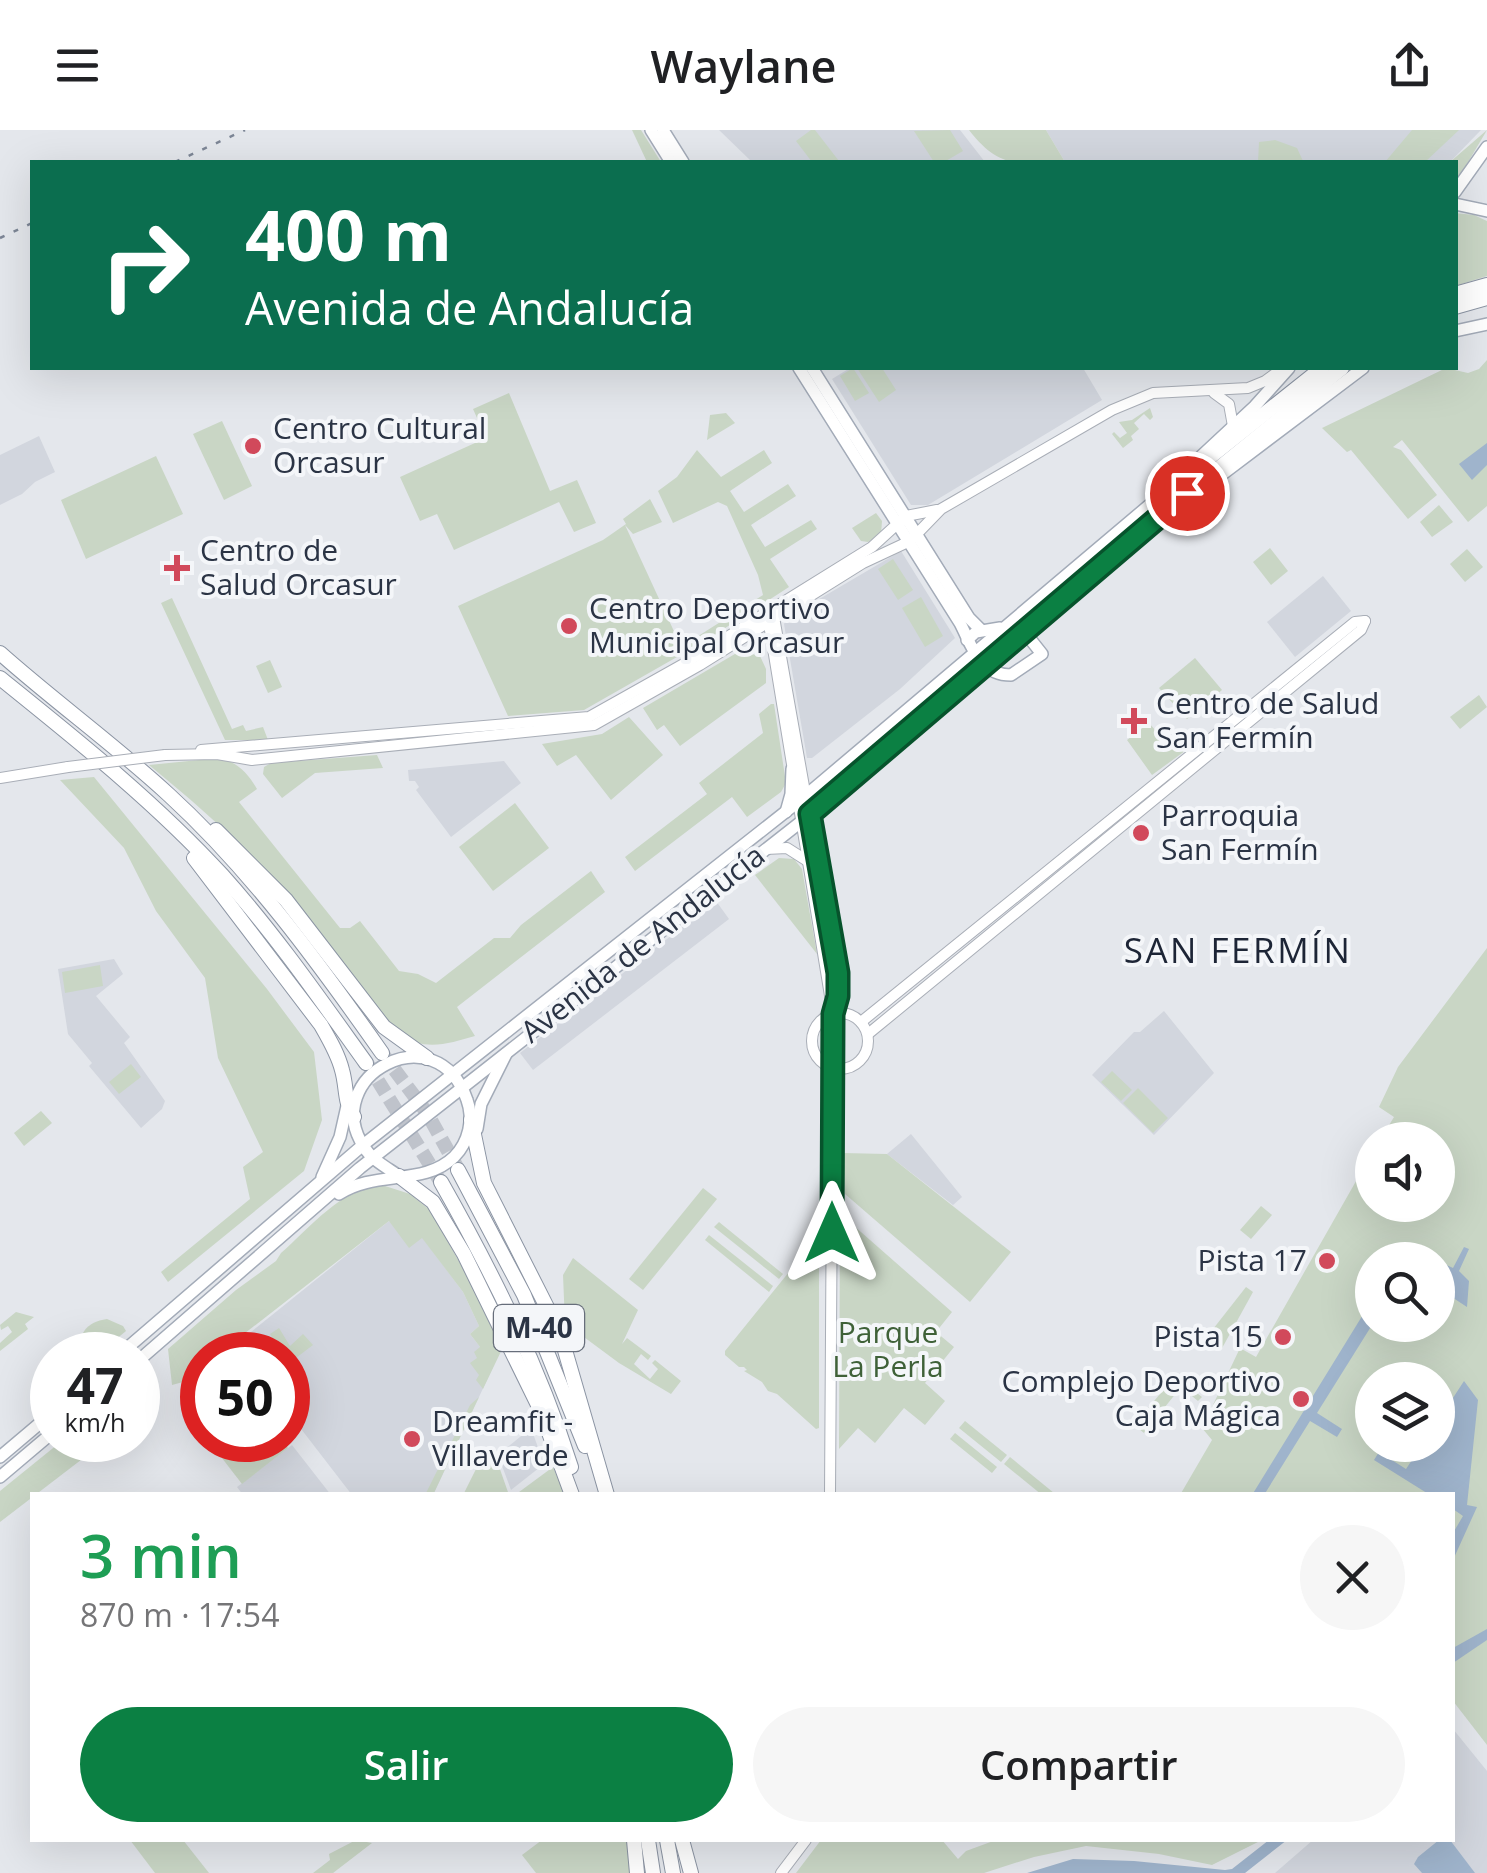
<!DOCTYPE html>
<html lang="es">
<meta charset="utf-8">
<style>
body{margin:0;font-family:"Open Sans",sans-serif;background:#f6f6f6;color:#202124;height:100vh;display:flex;flex-direction:column;font-size:38px;white-space:nowrap}
*{box-sizing:border-box;margin:0}
p{font-size:32px;color:#757577}
.icon{flex:none;width:55px;height:55px;fill:none;stroke:currentColor;stroke-width:2;stroke-linecap:round;stroke-linejoin:round}
.map{position:relative;flex:1;overflow:hidden}
.panel{position:absolute;left:30px;top:1362px;width:1425px;height:350px;display:flex;flex-direction:column;background:#fff;border-radius:0px;box-shadow:0 10px 40px #0002}
.panel>*{flex:none}
.guide{position:absolute;left:30px;top:30px;width:1428px;height:210px;border-radius:0px;box-shadow:0 10px 40px #0002;background:#0b6e4f;color:#fff;overflow:hidden}
.buttons{position:absolute;left:1355px;top:992px;display:grid;gap:20px}
.buttons a{display:grid;place-items:center;width:100px;height:100px;border-radius:50%;background:#fff;box-shadow:0 10px 40px #0002;font-size:50px}
.speed{position:absolute;left:30px;top:1202px;display:flex;gap:20px;font-size:50px;font-weight:700;text-align:center}
.speed>*{display:grid;place-content:center;width:130px;height:130px;border-radius:50%;background:#fff;box-shadow:0 10px 40px #0002;line-height:1}
.speed small{font-size:25px;font-weight:400}
.speed .limit{border:15px solid #d22;background:#fff;color:#111}
.pin{position:absolute;display:grid;place-items:center;width:85px;height:85px;color:#fff;margin:-42px;border:5px solid #fff;border-radius:50%;box-shadow:0 2px 10px #0007}
.me{position:absolute;width:110px;margin:-55px;rotate:0deg;stroke-linejoin:round;filter:drop-shadow(0 0 8px #0008)}
.turn{display:flex;align-items:center;gap:35px;height:210px;padding:0 50px;font-size:45px}
.turn .icon{width:130px;height:130px;stroke-width:2.5}
.turn b{display:block;font-size:70px;line-height:85px}
.round{display:grid;place-items:center;flex:none;width:105px;height:105px;border-radius:52px;background:#f6f6f6}
.overview{display:flex;align-items:center;justify-content:space-between;height:170px;padding:0 50px}
h1{font-size:60px;font-weight:600;line-height:75px;color:#1e9e55}
.primary-button{display:flex;gap:20px;margin-top:auto;padding:20px 50px}
.primary-button a{flex:1;height:115px;border-radius:60px;background:#0b8043;color:#fff;font-size:40px;font-weight:600;line-height:115px;text-align:center}
.primary-button a+a{background:#f6f6f6;color:#202124}
header{display:flex;justify-content:space-between;align-items:center;height:130px;padding:0 50px;background:#fff;font-size:45px;font-weight:600}
.map>svg:first-child{display:block}
</style>
<header><svg class="icon" aria-label="menu" viewBox="0 0 24 24"><path d="M4 6h16M4 12h16M4 18h16"/></svg>Waylane<svg class="icon" aria-label="share" viewBox="0 0 24 24"><path d="M12 15V3M7 8l5-5 5 5M5 13v7h14v-7"/></svg></header>
<div class="map">
<svg width="1487" height="1743" viewBox="0 0 1487 1743">
<rect width="100%" height="100%" fill="#e4e7ec"/>
<!-- built -->
<g fill="#d2d6de">
<path d="M719 0H960L985 32H752Z"/>
<path d="M1046 0H1481L1450 32H1065Z"/>
<path d="M850 238H1083L1102 270 928 375H911L832 249Z"/>
<path d="M39 306 55 342 35 352 22 364 0 375V325Z"/>
<path d="M901 421 955 508 900 559 812 628H807L784 494 787 488Z"/>
<path d="M1323 446 1351 481 1295 527 1267 492Z"/>
<path d="M504 631 521 653 451 707 416 660 419 657 415 651H409L408 640Z"/>
<path d="M716 771 729 789 533 940 520 923Z"/>
<path d="M114 829 123 844 96 866 130 907 124 913 165 971 162 979 141 998 89 936 92 933 68 904 58 839Z"/>
<path d="M1164 881 1214 943 1154 1005 1092 945 1134 902H1140Z"/>
<path d="M911 1004 962 1067 953 1075 887 1024Z"/>
<path d="M389 1091 422 1107 463 1162 479 1196 470 1204 494 1235 433 1365H352L288 1282V1225H244L236 1214Z"/>
<path d="M531 1298 544 1334 511 1360 498 1325Z"/>
<path d="M292 1315 331 1365H243L237 1357Z"/>
<path d="M1453 1599 1487 1641V1743H1275L1313 1710H1452Z"/>
</g>
<!-- green -->
<g fill="#c9d6c5" fill-rule="evenodd">
<path d="M632 0H641L661 32H647Z"/>
<path d="M811 0H815L839 31 812 32 796 11Z"/>
<path d="M950 0 963 21 944 32H934L914 1Z"/>
<path d="M969 0H1046L1065 32C1018 33 1000 40 969 0Z"/>
<path d="M1412 0H1459L1425 32H1385Z"/>
<path d="M1487 0 1461 44 1455 50V32H1450Z"/>
<path d="M1275 10 1297 18 1303 31 1258 32 1259 12Z"/>
<path d="M1455 83 1474 85 1487 91V146L1455 156Z"/>
<path d="M1487 230V376L1468 392 1402 310 1393 317 1401 320 1437 365 1408 389 1351 320 1347 322 1322 298 1446 238 1468 243 1479 239Z"/>
<path d="M853 238 869 263 855 271 840 246Z"/>
<path d="M857 238H882L896 260 879 272Z"/>
<path d="M509 263 550 361 577 350 596 393 574 402 559 372 454 420 437 384 420 391 400 347 486 308 473 279Z"/>
<path d="M1150 278 1153 287 1150 290 1144 284 1134 293 1139 299 1131 306 1133 310 1123 318 1112 304 1114 302 1120 308 1127 303 1119 292 1132 290Z"/>
<path d="M726 283 735 293 707 310 710 285Z"/>
<path d="M222 291 252 356 224 370 193 304Z"/>
<path d="M697 320 721 347 764 320 772 333 730 361 744 382 788 354 796 366 751 395 765 417 811 390 817 399 770 429 789 457 688 522 684 515 763 465 758 445 727 376 718 372 673 393 658 361 677 347Z"/>
<path d="M156 326 183 384 86 429 61 370Z"/>
<path d="M650 369 662 392 633 404 625 395 684 523 584 580 508 586 458 476 603 410 626 394 623 389Z"/>
<path d="M1439 375 1453 392 1432 407 1420 392Z"/>
<path d="M876 383 882 391 881 404 868 412 861 411 852 398Z"/>
<path d="M1270 418 1288 441 1271 455 1253 432Z"/>
<path d="M1467 419 1483 437 1465 452 1450 434Z"/>
<path d="M893 429 913 460 898 470 878 439Z"/>
<path d="M921 467 943 506 925 517 902 478Z"/>
<path d="M172 468 232 599 243 595 246 601 263 597 268 610H225L161 473Z"/>
<path d="M740 521 760 526 766 539V553L680 616 664 595 657 600 643 578Z"/>
<path d="M1195 528 1222 560 1187 589 1159 558Z"/>
<path d="M270 530 282 557 268 563 256 536Z"/>
<path d="M1479 565 1487 577 1460 599 1450 587Z"/>
<path d="M771 574H774L786 653 781 662 747 687 732 667 635 741 625 727 707 664 699 653 763 603 759 584Z"/>
<path d="M629 587 663 625 611 670 576 625 557 636 542 614 602 604Z"/>
<path d="M1149 593 1169 616 1181 608 1189 618 1152 645 1127 610Z"/>
<path d="M377 625 383 638 315 643 282 668 263 644 264 637 271 633Z"/>
<path d="M219 628C237 632 248 643 257 659L239 672 340 798H350L360 791 399 841 418 844 436 853 494 808H510L521 795 591 741 605 762 457 877 475 906C450 913 425 922 401 905 376 889 345 834 325 808 274 743 213 687 149 635Z"/>
<path d="M94 647 267 859 314 922 322 990 304 1041 168 1152 161 1142 250 1069 243 1037 263 1022 218 928 205 848 156 781 124 718 60 650Z"/>
<path d="M515 673 549 718 493 761 459 717Z"/>
<path d="M779 728 794 729 802 739 817 824 755 745Z"/>
<path d="M1487 818V1615L1453 1571 1452 1365H1180L1212 1310 1202 1298 1240 1218 1256 1227 1372 1023V1075H1438V1010H1380L1394 987 1379 977 1398 937ZM1372 1130H1438V1195H1372ZM1372 1250H1438V1315H1372Z"/>
<path d="M100 835 103 856 65 863 62 842Z"/>
<path d="M131 934 141 947 119 964 109 952Z"/>
<path d="M1112 941 1132 960 1121 971 1101 952Z"/>
<path d="M1138 958 1168 988 1153 1003 1123 973Z"/>
<path d="M41 981 52 993 24 1016 14 1003Z"/>
<path d="M843 1023 887 1024 1011 1122 970 1172 845 1064Z"/>
<path d="M382 1055 410 1064 430 1080 505 1213 483 1259 476 1250 479 1245 470 1233 477 1228 474 1222 480 1217 470 1204 479 1196 463 1162 422 1108 409 1118 389 1091 217 1225H202V1236L183 1252 172 1255 168 1219 236 1160 276 1131 281 1123C310 1098 342 1057 382 1055Z"/>
<path d="M703 1058 717 1069 643 1160 629 1149Z"/>
<path d="M1261 1076 1272 1085 1251 1109 1240 1100Z"/>
<path d="M845 1088 952 1182 936 1202 954 1217 925 1253 945 1271 925 1295 904 1278 875 1313 858 1298 839 1319 840 1090Z"/>
<path d="M719 1092 783 1144 779 1149 714 1097Z"/>
<path d="M709 1105 773 1156 769 1162 705 1110Z"/>
<path d="M819 1105V1298L816 1299 777 1264 768 1261 762 1252 744 1241 747 1240 744 1237H739L725 1225V1221Z"/>
<path d="M573 1128 638 1180 622 1214 627 1208 651 1226 648 1230 641 1224 634 1234 650 1249 658 1239 652 1233 655 1230 681 1251 671 1264 619 1233 565 1193 563 1145Z"/>
<path d="M1246 1157 1253 1162 1221 1220 1206 1208Z"/>
<path d="M16 1182 34 1187 25 1194 28 1199 0 1221V1213L12 1202 8 1196 1 1200 0 1195Z"/>
<path d="M107 1189 123 1196 126 1201 97 1225H85C75 1205 86 1192 107 1189Z"/>
<path d="M279 1198 290 1216 303 1204 313 1215 288 1234V1225H283L270 1204Z"/>
<path d="M1175 1246 1202 1267 1198 1271 1181 1257 1144 1303 1134 1295Z"/>
<path d="M479 1267 433 1365H425L470 1275Z"/>
<path d="M965 1291 1007 1325 1001 1332 959 1298Z"/>
<path d="M955 1303 997 1337 992 1343 950 1309Z"/>
<path d="M63 1310H107L0 1392V1361Z"/>
<path d="M208 1310H281L288 1318 242 1354Z"/>
<path d="M483 1325H495L509 1365H463Z"/>
<path d="M1010 1327 1054 1363 1052 1365H1042L1004 1334Z"/>
<path d="M553 1337 565 1365H515Z"/>
<path d="M130 1710H183L209 1743H155Z"/>
<path d="M356 1710 372 1713 333 1743H313L330 1730 329 1724Z"/>
<path d="M542 1710H627L630 1743H536L522 1725Z"/>
<path d="M821 1710H942L958 1729 966 1721 996 1710H1262L1212 1735 1159 1724 1086 1716 1034 1727 984 1743H796Z"/>
</g>
<!-- water -->
<g fill="#9fb4cc">
<path d="M1487 313V335L1472 350 1459 334Z"/>
<path d="M1464 1117 1469 1119 1459 1141 1469 1151 1467 1177 1438 1158V1131L1453 1138Z"/>
<path d="M1372 1170V1195L1317 1283 1342 1299 1337 1307 1310 1291 1264 1365H1252Z"/>
<path d="M1464 1251 1478 1270 1467 1375 1477 1377 1453 1430V1403L1463 1386 1453 1379 1452 1365H1430L1374 1330 1379 1322 1406 1339 1422 1315H1438V1291Z"/>
<path d="M1487 1499V1510L1453 1533V1518Z"/>
<path d="M1269 1710H1287L1245 1743H1027L1073 1729 1134 1731 1225 1740 1232 1739Z"/>
<path d="M1439 1710H1450L1475 1743H1422L1414 1734 1418 1727Z"/>
</g>
<g fill="none" stroke-linecap="round" stroke-linejoin="round">
<!-- highway-tunnel -->
<g stroke="#bfc3cb" stroke-width="14" stroke-dasharray="14 7" stroke-linecap="butt">
<path d="M382 923 427 983 458 1039"/>
<path d="M367 933 440 1051"/>
</g>
<!-- secondary casing -->
<g stroke="#a9aeb7" stroke-width="12">
<g id="secondary">
<path d="M1214 263 1229 274 1233 296"/>
<path d="M767 482 833 884 830 1365"/>
<path d="M774 487 837 843 838 865 835 878"/>
<path d="M201 620 589 587 687 532 872 417 906 386 937 380"/>
<path d="M165 625 217 624 252 630 594 595 700 535 863 433 910 411 941 379 1112 280 1153 263 1248 258 1265 251 1283 238"/>
<path d="M0 648 68 637"/>
<path d="M766 719 787 718 809 732"/>
<circle cx="840" cy="911" r="28"/>
<path d="M861 892 1355 492 1365 491"/>
<path d="M868 904 1361 500 1365 491"/>
<path d="M781 1743 806 1710"/>
</g>
</g>
<!-- primary casing -->
<g stroke="#a3abb8" stroke-width="14">
<g id="primary">
<path d="M651 0 671 32"/>
<path d="M663 0 683 32"/>
<path d="M1455 62 1487 17"/>
<path d="M1455 74 1487 81"/>
<path d="M1455 201 1487 194"/>
<path d="M799 238 960 493C972 516 979 545 1011 545L1042 524 1023 500 1018 499"/>
<path d="M812 238 969 488 981 500"/>
<path d="M1197 330 1255 276 1289 238"/>
<path d="M1212 352 1363 238"/>
<path d="M967 510 976 502 1000 498"/>
<path d="M786 682 791 664 792 639"/>
<path d="M477 999 481 974 506 924"/>
<path d="M322 1047 340 1007 347 976"/>
<path d="M339 1064C375 1040 424 1056 454 1027 469 1012 474 989 467 970 437 882 318 946 364 1017 372 1030 386 1037 399 1046"/>
<path d="M119 1225 363 1015 798 672 1166 361"/>
<path d="M138 1231 360 1038 802 691 1038 488 1171 378"/>
<path d="M0 1327 52 1283"/>
<path d="M0 1347 52 1303"/>
</g>
</g>
<!-- highway casing -->
<g stroke="#8b94a3" stroke-width="16">
<g id="highway">
<path d="M1455 164 1487 155"/>
<path d="M1455 177 1487 168"/>
<path d="M1161 366 1322 238"/>
<path d="M1165 382 1342 238"/>
<path d="M0 523C55 572 115 615 169 665 251 740 318 832 382 923"/>
<path d="M0 548C77 610 155 672 222 745 275 804 320 869 366 933"/>
<path d="M216 700 286 770 384 897 427 928"/>
<path d="M194 728 321 895C329 909 338 924 342 940 347 957 344 972 354 987"/>
<path d="M471 990 484 1053 560 1203 607 1365"/>
<path d="M458 1040 524 1165 585 1316"/>
<path d="M399 1046 433 1072 464 1124 541 1281 572 1365"/>
<path d="M441 1052C493 1144 539 1236 571 1337"/>
<path d="M634 1710 637 1743"/>
<path d="M648 1710 653 1743"/>
<path d="M667 1710 673 1743"/>
<path d="M682 1710 691 1743"/>
</g>
</g>
<!-- secondary -->
<use href="#secondary" stroke="#fff" stroke-width="10"/>
<!-- primary -->
<use href="#primary" stroke="#fff" stroke-width="11"/>
<!-- highway -->
<use href="#highway" stroke="#fff" stroke-width="14"/>
<!-- rail -->
<g stroke="#7d8696" stroke-width="2.5" stroke-dasharray="5 10" stroke-linecap="butt">
<path d="M175 32 245 0"/>
<path d="M0 108 32 93"/>
</g>
<!-- secondary-bridge casing -->
<g stroke="#a9aeb7" stroke-width="12" stroke-linecap="butt">
<path id="secondary-bridge" d="M68 637 165 625"/>
</g>
<!-- secondary-bridge -->
<use href="#secondary-bridge" stroke="#fff" stroke-width="10"/>
</g>
<g fill="none" stroke-linecap="round" stroke-linejoin="round">
<!-- route casing -->
<g stroke="#07532c" stroke-width="25">
<path id="route" d="M832 1103 833 884 838 866V843L810 684 1187 363"/>
</g>
<!-- route -->
<use href="#route" stroke="#0b8043" stroke-width="18"/>
</g>
<!-- markers -->
<g fill="#d1495b" stroke="#f4f6f9" stroke-width="4">
<circle cx="253" cy="316" r="10"/>
<path d="M172 423h10v10h10v10h-10v10h-10v-10h-10v-10h10z"/>
<circle cx="569" cy="496" r="10"/>
<path d="M1129 576h10v10h10v10h-10v10h-10v-10h-10v-10h10z"/>
<circle cx="1141" cy="703" r="10"/>
<circle cx="1327" cy="1131" r="10"/>
<circle cx="1283" cy="1207" r="10"/>
<circle cx="1301" cy="1269" r="10"/>
<circle cx="412" cy="1309" r="10"/>
</g>
<g text-anchor="middle" stroke-width="8" stroke-linejoin="round" paint-order="stroke">
<!-- shield labels -->
<rect fill="#f4f6f9" stroke="#676e7b" stroke-width="2.5" x="494" y="1175" width="90" height="46" rx="8"/>
<g font-size="28" font-weight="bold" fill="#2b3445">
<text x="539" y="1208">M-40</text>
</g>
<!-- poi labels -->
<g font-size="30" fill="#2b3445" stroke="#f4f6f9" text-anchor="start">
<text x="273" y="309">Centro Cultural<tspan x="273" dy="34">Orcasur</tspan></text>
<text x="200" y="431">Centro de<tspan x="200" dy="34">Salud Orcasur</tspan></text>
<text x="589" y="489">Centro Deportivo<tspan x="589" dy="34">Municipal Orcasur</tspan></text>
<text x="1156" y="584">Centro de Salud<tspan x="1156" dy="34">San Fermín</tspan></text>
<text x="1161" y="696">Parroquia<tspan x="1161" dy="34">San Fermín</tspan></text>
<text x="1307" y="1141" text-anchor="end">Pista 17</text>
<text x="1263" y="1217" text-anchor="end">Pista 15</text>
<text x="1281" y="1262" text-anchor="end">Complejo Deportivo<tspan x="1281" dy="34">Caja Mágica</tspan></text>
<text x="432" y="1302">Dreamfit -<tspan x="432" dy="34">Villaverde</tspan></text>
</g>
<!-- street labels -->
<g font-size="30" fill="#2b3445" stroke="#f4f6f9">
<text transform="translate(643 814) rotate(-38)" y="10">Avenida de Andalucía</text>
</g>
<!-- park labels -->
<g font-size="30" fill="#3f6138" stroke="#f4f6f9">
<text x="888" y="1213">Parque<tspan x="888" dy="34">La Perla</tspan></text>
</g>
<!-- quarter labels -->
<g font-size="35" letter-spacing="2.5" fill="#1d2536" stroke="#f4f6f9">
<text x="1238" y="833">SAN FERMÍN</text>
</g>
</g>
</svg>
<div class="buttons">
<a><svg class="icon" aria-label="sound" viewBox="0 0 24 24"><path d="M4 9h4l5-4v14l-5-4H4zM17 9q2 3 0 6"/></svg></a>
<a><svg class="icon" aria-label="search" viewBox="0 0 24 24"><circle cx="10" cy="10" r="6"/><path d="M15 15l6 6"/></svg></a>
<a><svg class="icon" aria-label="layers" viewBox="0 0 24 24"><path d="M12 4l9 5-9 5-9-5zM3 14l9 5 9-5"/></svg></a>
</div>
<div class="speed"><div>47<small>km/h</small></div><div class="limit">50</div></div>
<div class="pin" style="left:1187px;top:363px;background:#d93025"><svg class="icon" aria-label="arrive" viewBox="0 0 24 24"><path d="M6 21V4h12l-3 4 3 4H6"/></svg></div>
<svg class="me" style="left:832px;top:1103px" viewBox="-20 -20 40 40"><path d="M0-17L14 15 0 8-14 15z" fill="#0b8043" stroke="#fff" stroke-width="4"/></svg>
<div class="guide">
<div class="turn"><svg class="icon" aria-label="right" viewBox="0 0 24 24"><path d="M7 20v-9h11M14 6l5 5-5 5"/></svg><div><b>400 m</b>Avenida de Andalucía</div></div>
</div>
<section class="panel">
<div class="overview"><div><h1>3 min</h1><p>870 m · 17:54</p></div><a class="round"><svg class="icon" aria-label="close" viewBox="0 0 24 24"><path d="M6 6l12 12M18 6L6 18"/></svg></a></div>
<div class="primary-button"><a>Salir</a><a>Compartir</a></div>
</section>
</div>
